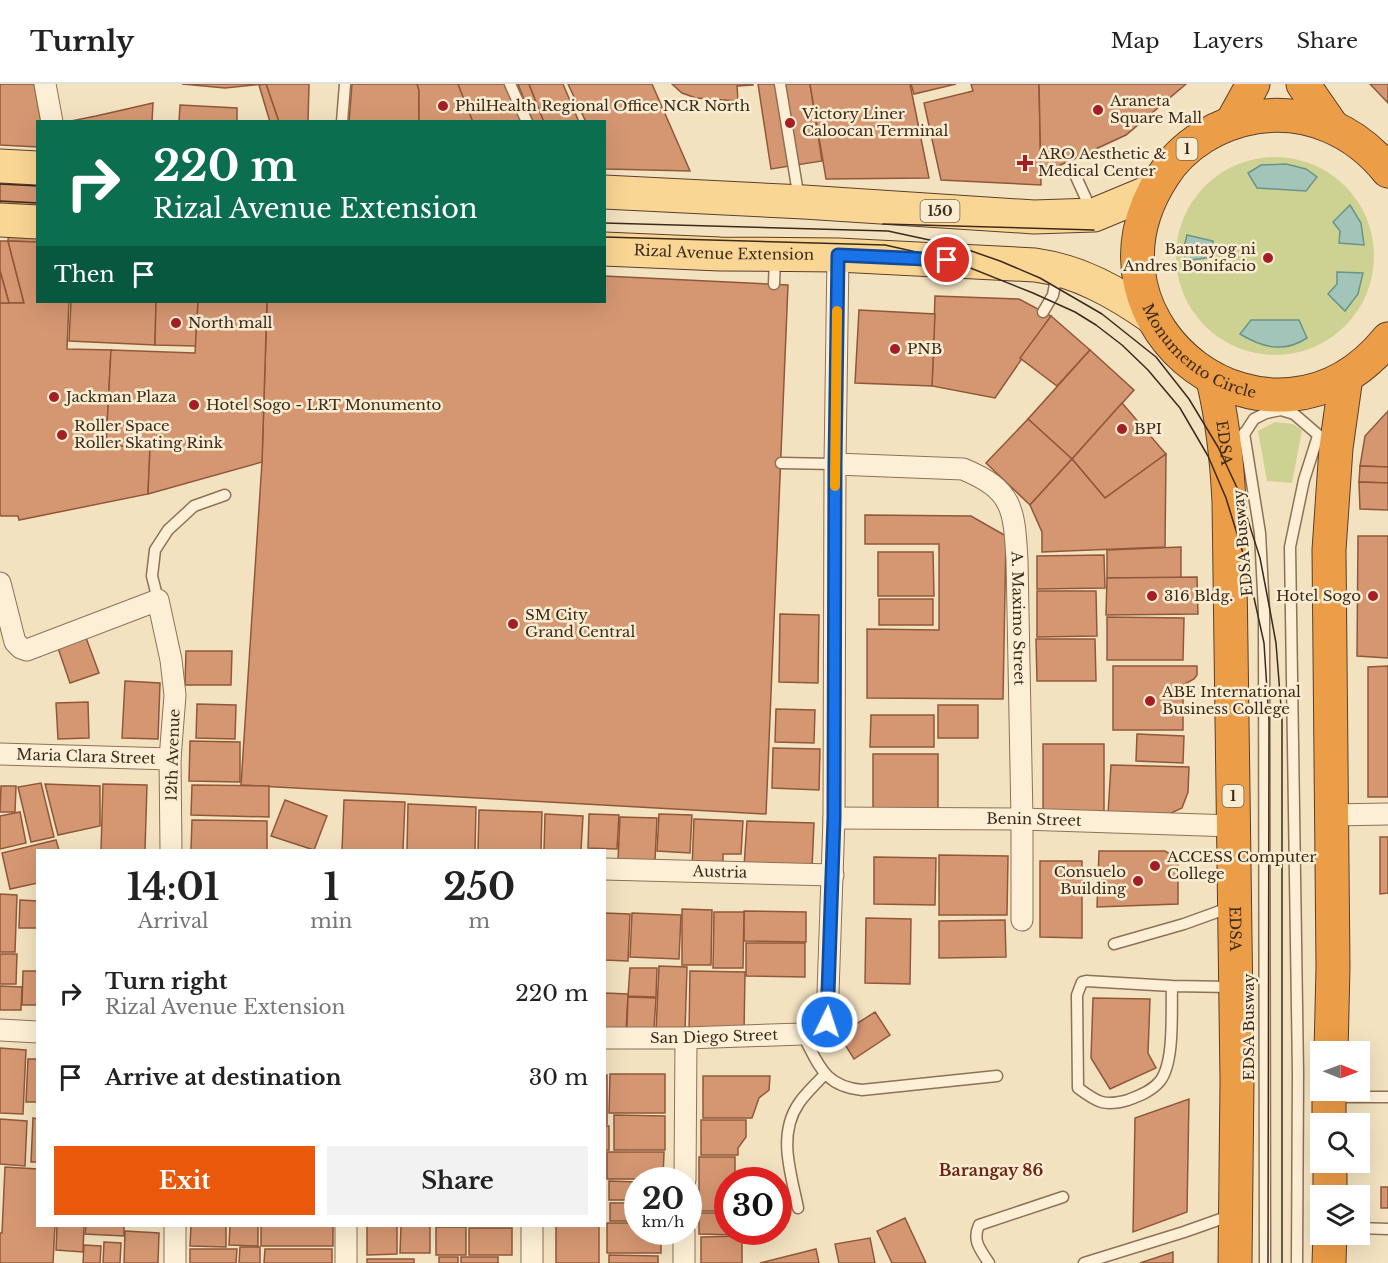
<!DOCTYPE html>
<style>
body{margin:0;font-family:"Libre Baskerville",serif;background:#f2f2f2;color:#222;height:100vh;display:flex;flex-direction:column;font-size:22px;white-space:nowrap}
*{box-sizing:border-box;margin:0}
p{font-size:20px;color:#767676}
.icon{flex:none;width:33px;height:33px;fill:none;stroke:currentColor;stroke-width:2;stroke-linecap:round;stroke-linejoin:round}
.map{position:relative;flex:1;overflow:hidden}
.details{position:absolute;left:36px;top:765px;width:570px;height:378px;display:flex;flex-direction:column;background:#fff;border-radius:0px;box-shadow:0 6px 24px #0002}
.details>*{flex:none}
.hud{position:absolute;left:36px;top:36px;width:570px;height:183px;border-radius:0px;box-shadow:0 6px 24px #0002;background:#0b6e4f;color:#fff;overflow:hidden}
.needle{width:39px;rotate:91deg}
.tools{position:absolute;left:1310px;top:957px;display:grid;gap:12px}
.tools a{display:grid;place-items:center;width:60px;height:60px;border-radius:0px;background:#fff;box-shadow:0 6px 24px #0002;font-size:30px}
.speed{position:absolute;left:624px;top:1083px;display:flex;gap:12px;font-size:30px;font-weight:700;text-align:center}
.speed>*{display:grid;place-content:center;width:78px;height:78px;border-radius:50%;background:#fff;box-shadow:0 6px 24px #0002;line-height:1}
.speed small{font-size:15px;font-weight:400}
.speed .limit{border:9px solid #d22;background:#fff;color:#111}
.pin{position:absolute;display:grid;place-items:center;width:51px;height:51px;color:#fff;margin:-26px;border:3px solid #fff;border-radius:50%;box-shadow:0 2px 6px #0007}
.me{position:absolute;width:66px;margin:-33px;rotate:4deg;stroke-linejoin:round;filter:drop-shadow(0 0 4px #0008)}
.turn{display:flex;align-items:center;gap:21px;height:126px;padding:0 18px;font-size:27px}
.turn .icon{width:78px;height:78px;stroke-width:2.5}
.turn b{display:block;font-size:42px;line-height:51px}
.then{display:flex;align-items:center;height:57px;padding:0 18px;background:#0003;gap:12px;font-size:22px}
.eta{display:flex;justify-content:space-evenly;align-items:center;height:102px;text-align:center}
.eta b{font-size:36px;font-weight:700;line-height:42px}
.button{display:flex;gap:12px;margin-top:auto;padding:12px 18px}
.button a{flex:1;height:69px;border-radius:0px;background:#ea580c;color:#fff;font-size:24px;font-weight:700;line-height:69px;text-align:center}
.button a+a{background:#f2f2f2;color:#222}
ul{padding:0;list-style:none}
li{display:flex;align-items:center;gap:18px;height:84px;padding:0 18px}
li div{flex:1}
li b{display:block;font-size:22px}
li em{font-style:normal}
header{display:flex;align-items:center;gap:36px;box-sizing:border-box;height:84px;padding:0 30px;background:#fff;border-bottom:2px solid #e0e0e0}
header strong{font-size:28px}
nav{display:flex;gap:33px;margin-inline-start:auto;font-size:21px}
.map>svg:first-child{display:block}
</style>
<header>
<strong>Turnly</strong>
<nav><a>Map</a><a>Layers</a><a>Share</a></nav>
</header>
<div class="map">
<svg width="1388" height="1179" viewBox="0 0 1388 1179">
<rect width="100%" height="100%" fill="#f3e2c0"/>
<!-- green -->
<g fill="#cdd293">
<circle cx="1275" cy="172" r="99"/>
<path d="M1275 338 1293 340 1302 346 1292 399 1267 397 1258 347Z"/>
</g>
<!-- water -->
<g fill="#a3c4b9" stroke="#699487" stroke-width="1.5">
<path d="M1286 80 1306 85 1317 93 1306 107 1257 104 1248 89 1261 81Z"/>
<path d="M1350 121 1361 139 1364 161 1339 159 1340 147 1333 138Z"/>
<path d="M1187 151 1213 157 1212 173 1185 177 1184 163Z"/>
<path d="M1337 188 1363 189 1358 210 1345 227 1328 210 1337 200Z"/>
<path d="M1251 236H1299L1307 254C1284 269 1263 264 1240 250Z"/>
</g>
<!-- building -->
<g fill="#d59772" stroke="#905839" stroke-width="1.5">
<path d="M0 0H34L41 38H38V63L0 61Z"/>
<path d="M182 0H263L225 4Z"/>
<path d="M266 0H309L308 38H279Z"/>
<path d="M266 0 279 38H270L259 1Z"/>
<path d="M352 0H417L419 6V38H349Z"/>
<path d="M417 0H458L473 38H419V6Z"/>
<path d="M458 0H518L533 38H473Z"/>
<path d="M518 0H529L544 38H533Z"/>
<path d="M529 0H563L579 38H544Z"/>
<path d="M568 0H652L690 87 606 85 604 80V38H586Z"/>
<path d="M672 0H753V1L737 2 738 17 696 14 682 9Z"/>
<path d="M758 0H810L822 77 771 85Z"/>
<path d="M810 0H910L929 94 826 95Z"/>
<path d="M911 0H956L914 10Z"/>
<path d="M971 0H1039L1041 101 941 96 924 19 973 7Z"/>
<path d="M1039 0H1186L1126 51 1041 90Z"/>
<path d="M1370 0H1388V19Z"/>
<path d="M153 19 152 38 71 37 96 32Z"/>
<path d="M180 21 237 24V38H179Z"/>
<path d="M0 74 38 76V158L8 157 9 141 0 140Z"/>
<path d="M0 157H8L24 219H9L0 187Z"/>
<path d="M8 157 38 158V218H69L67 265 111 266 106 361 150 364 148 410 19 436 18 432H1L0 430V219H24Z"/>
<path d="M0 187 9 219H0Z"/>
<path d="M604 192 788 201 766 730 241 701 262 378 267 218H604Z"/>
<path d="M935 212 1019 215 1051 232 995 314 932 302Z"/>
<path d="M71 218H156L155 261 69 257Z"/>
<path d="M156 218H198L196 262 155 261Z"/>
<path d="M198 218H267L262 378 148 410 150 364 106 361 111 266 195 269Z"/>
<path d="M859 226 935 230 932 302 855 299Z"/>
<path d="M1051 232 1090 266 1057 302 1020 274Z"/>
<path d="M1090 266 1134 306 1072 375 1028 335Z"/>
<path d="M1122 319 1166 370 1105 414 1072 375Z"/>
<path d="M1388 327V383L1360 382 1365 352Z"/>
<path d="M1028 335 1072 375 1030 421 986 379Z"/>
<path d="M1166 370 1165 463 1042 468V448L1030 421 1072 375 1105 414Z"/>
<path d="M1360 382 1388 383V399L1359 398Z"/>
<path d="M1359 398 1388 399V426L1360 425Z"/>
<path d="M865 431 971 432 1006 452 1003 615 867 614V545L939 546V460H865Z"/>
<path d="M1358 452H1388V574L1357 572Z"/>
<path d="M1181 463V494H1107V466Z"/>
<path d="M878 468H933L934 512H878Z"/>
<path d="M1104 471 1105 504 1037 505V472Z"/>
<path d="M1197 493 1198 530 1106 531 1107 494Z"/>
<path d="M1037 507H1096L1097 552 1037 553Z"/>
<rect x="879" y="515" width="54" height="26"/>
<path d="M780 530 819 531 818 599 779 598Z"/>
<path d="M1107 533 1184 534 1183 576H1107Z"/>
<path d="M85 551 99 589 70 599 57 561Z"/>
<path d="M1036 555H1095L1096 597H1037Z"/>
<path d="M186 567H232L231 601H185Z"/>
<path d="M1113 582H1197V591L1194 595 1183 601V646H1113Z"/>
<path d="M1388 582V713H1368V583Z"/>
<path d="M125 597 160 599 158 655 122 654Z"/>
<path d="M88 618 89 654 58 655 56 619Z"/>
<path d="M197 620 236 621 235 655 196 654Z"/>
<rect x="938" y="621" width="40" height="33"/>
<path d="M776 625 815 626 814 659 775 658Z"/>
<path d="M871 631H934V663H870Z"/>
<path d="M1137 650 1184 652 1183 679 1136 677Z"/>
<path d="M190 657 240 658V698L189 697Z"/>
<rect x="1043" y="660" width="61" height="67"/>
<path d="M773 664 820 665 819 706 772 704Z"/>
<rect x="873" y="670" width="65" height="56"/>
<path d="M1111 681 1189 683 1188 708 1182 724 1167 731 1108 730Z"/>
<path d="M41 699 54 753 31 758 18 703Z"/>
<path d="M45 700 100 702V742L58 751Z"/>
<path d="M103 700 147 701 145 766H101Z"/>
<path d="M192 701 269 702V733L191 731Z"/>
<path d="M1 702H16L15 728H0Z"/>
<path d="M285 716 327 732 314 766 271 752Z"/>
<path d="M344 716 405 718 403 766H342Z"/>
<path d="M408 720 476 723 475 766H407Z"/>
<path d="M479 726 542 728 541 766H478Z"/>
<path d="M20 728 26 759 0 765V732Z"/>
<path d="M545 730 583 732 581 766H544Z"/>
<path d="M589 730 619 731 617 765 588 764Z"/>
<path d="M659 730 692 731 690 769 657 767Z"/>
<path d="M620 733 657 734 655 777 618 776Z"/>
<path d="M694 735 743 737 741 770H723V786L692 785Z"/>
<path d="M192 736 267 737V766H191Z"/>
<path d="M747 737 814 739 812 784 744 783Z"/>
<path d="M1380 753H1388V809L1380 810Z"/>
<path d="M56 756 59 766H38V799L10 805 2 769Z"/>
<path d="M1099 767H1165L1178 775V820L1097 823Z"/>
<path d="M939 771 1008 772 1007 831H939Z"/>
<path d="M874 773 936 774 935 821 874 820Z"/>
<path d="M1040 777H1082V854L1040 853Z"/>
<path d="M0 810 17 811 15 868H0Z"/>
<path d="M20 816 38 817V844H19Z"/>
<path d="M682 825 712 826 711 881H682Z"/>
<path d="M744 827 806 828V858L744 857Z"/>
<path d="M714 828H744L743 884H713Z"/>
<path d="M604 829 630 830 628 877 604 876Z"/>
<path d="M632 829 681 831 679 875 630 873Z"/>
<path d="M866 834 911 835 910 900 865 899Z"/>
<path d="M1005 836 1006 873 939 874V837Z"/>
<path d="M746 859H805V893L746 892Z"/>
<path d="M0 870H17L16 900H0Z"/>
<path d="M659 882 687 883 685 948 656 947Z"/>
<path d="M630 884H657L656 913 628 912Z"/>
<path d="M23 887H38V921H22Z"/>
<path d="M690 887 745 888 744 950H689Z"/>
<path d="M0 902 22 903 21 926H0Z"/>
<path d="M604 909 628 910 626 947 604 946Z"/>
<path d="M628 913 656 914 654 945 627 944Z"/>
<path d="M1093 914 1150 915 1148 969 1156 984 1110 1005 1091 974Z"/>
<path d="M875 928 890 951 854 975 839 951Z"/>
<path d="M0 964 26 966 23 1030 0 1029Z"/>
<path d="M28 975H38V1018H26Z"/>
<path d="M610 990H665V1029H609Z"/>
<rect x="604" y="991" width="3" height="49"/>
<path d="M703 992H770L769 1006 759 1014 752 1034H703Z"/>
<path d="M1189 1015 1187 1128 1133 1148 1135 1034Z"/>
<path d="M614 1031 665 1032V1066H614Z"/>
<path d="M33 1034 38 1035V1078H31Z"/>
<path d="M0 1035 27 1037 25 1082 0 1080Z"/>
<path d="M701 1036H746V1053L738 1064V1071H701Z"/>
<rect x="604" y="1042" width="5" height="24"/>
<path d="M607 1068H664L663 1095H607Z"/>
<path d="M699 1073H735V1096H728V1127H699Z"/>
<path d="M5 1083 38 1085V1142H55L53 1179H0V1149H2Z"/>
<path d="M609 1097 638 1098V1116H609Z"/>
<rect x="1381" y="1103" width="7" height="21"/>
<rect x="610" y="1119" width="28" height="18"/>
<path d="M699 1129H728V1148H738V1151L699 1150Z"/>
<path d="M905 1134 926 1179H892L877 1147Z"/>
<path d="M607 1139H638V1148H661V1169H607Z"/>
<path d="M57 1142H84L83 1168 56 1166Z"/>
<path d="M86 1142H124V1152L85 1150Z"/>
<path d="M191 1142H226V1163L190 1162Z"/>
<path d="M230 1142H258V1162L229 1161Z"/>
<rect x="261" y="1142" width="72" height="20"/>
<path d="M367 1142H397V1170L367 1171Z"/>
<path d="M401 1142H430V1169H400Z"/>
<rect x="556" y="1142" width="43" height="37"/>
<rect x="436" y="1143" width="30" height="28"/>
<rect x="469" y="1144" width="43" height="27"/>
<path d="M125 1147 159 1149 158 1179H124Z"/>
<path d="M742 1152V1179H701V1153Z"/>
<path d="M870 1154 875 1179H839L835 1160Z"/>
<path d="M104 1158 121 1159 120 1179H103Z"/>
<path d="M84 1161 101 1162 100 1179H83Z"/>
<path d="M240 1163H260V1179H239Z"/>
<path d="M190 1165H237L236 1179H190Z"/>
<path d="M265 1165H332V1179H264Z"/>
<path d="M816 1165 819 1179H760Z"/>
<path d="M1173 1168V1179H1140Z"/>
<path d="M609 1171 658 1172V1179H609Z"/>
<rect x="439" y="1173" width="19" height="6"/>
<rect x="461" y="1173" width="37" height="6"/>
<rect x="367" y="1175" width="47" height="4"/>
</g>
<g fill="none" stroke-linecap="round" stroke-linejoin="round">
<!-- lane casing -->
<g stroke="#8e7156" stroke-width="13">
<g id="lane">
<path d="M510 0 527 38"/>
<path d="M780 0 797 103 802 112"/>
<path d="M342 38 345 0"/>
<path d="M1073 86 1092 128"/>
<path d="M774 200 775 174"/>
<path d="M1043 228 1053 211 1057 189"/>
<path d="M1244 349 1260 449 1264 527 1265 1179"/>
<path d="M1241 355 1254 335 1266 329 1281 326 1294 330 1323 355"/>
<path d="M781 379 835 380"/>
<path d="M158 516 152 492 155 466 168 446 194 422 225 411"/>
<path d="M1114 860 1184 840 1231 823"/>
<path d="M1172 902C1171 926 1175 978 1160 997 1152 1007 1139 1012 1128 1016 1104 1023 1097 1018 1078 1004L1077 911 1082 898 1086 897 1172 902 1231 903"/>
<path d="M802 950C819 980 823 1002 862 1006L997 992"/>
<path d="M1333 1013H1388"/>
<path d="M798 1124C791 1089 777 1051 799 1019 806 1009 816 1000 824 991"/>
<path d="M1359 1144 1388 1145"/>
<path d="M989 1179C980 1165 972 1157 979 1141L1063 1113"/>
<path d="M1084 1179 1184 1148 1232 1131"/>
<path d="M1297 1179 1298 989 1290 463 1304 396 1318 352"/>
</g>
</g>
<!-- street casing -->
<g stroke="#8e7156" stroke-width="23">
<g id="street">
<path d="M45 0 52 38"/>
<path id="s1" d="M835 380 963 385C1014 406 1014 426 1017 476L1022 735V836"/>
<path d="M0 499 15 558 21 564 27 566 158 516 171 576 175 611 170 675 171 766"/>
<path id="s2" d="M0 670 170 675"/>
<path d="M1331 731 1388 730"/>
<path id="s3" d="M834 734 1022 735 1233 742"/>
<path id="s4" d="M604 785 833 791"/>
<path d="M0 946 38 948"/>
<path id="s5" d="M604 954H686L802 950 814 947 827 938 834 734 835 380 838 171"/>
<path d="M685 1096 686 954"/>
<path d="M175 1142V1179"/>
<path d="M346 1179V1142"/>
<path d="M532 1179V1142"/>
<path d="M684 1179V1148"/>
</g>
</g>
<!-- primary casing -->
<g stroke="#5b3f2a" stroke-width="35">
<g id="primary">
<path d="M0 82 38 84"/>
<path d="M604 108 804 118 1034 133 1094 131 1154 106"/>
<path d="M0 136 38 138"/>
<path id="s6" d="M604 165 720 170 838 171 1035 181C1079 187 1116 208 1153 234"/>
</g>
</g>
<!-- highway casing -->
<g stroke="#5b3f2a" stroke-width="35">
<g id="highway">
<path d="M1303 0 1332 42"/>
<path d="M1232 38 1253 0"/>
<path id="s7" d="M1388 87C1356 47 1308 25 1256 33 1219 39 1183 60 1163 92 1065 242 1273 397 1388 255"/>
<path id="s8" d="M1213 296C1223 337 1227 376 1229 418L1237 997 1235 1179"/>
<path d="M1331 968 1333 883 1329 466 1336 364 1346 293"/>
<path d="M1329 1040V1006"/>
<path d="M1330 1078V1112"/>
<path d="M1329 1179 1330 1150"/>
</g>
</g>
<!-- lane -->
<use href="#lane" stroke="#fcefd5" stroke-width="10"/>
<!-- street -->
<use href="#street" stroke="#fcefd5" stroke-width="21"/>
<!-- primary -->
<use href="#primary" stroke="#fad694" stroke-width="33"/>
<!-- highway -->
<use href="#highway" stroke="#ec9d47" stroke-width="33"/>
<!-- tram -->
<g stroke="#3c2a1c" stroke-width="1.5">
<path d="M0 100 38 102"/>
<path d="M0 117 38 119"/>
<path d="M604 139 888 147 957 162 1000 177 1040 194 1102 230 1156 273 1189 315 1218 363 1239 408 1260 474 1269 521 1276 559 1282 636V1179"/>
<path d="M883 140 1094 146"/>
<path d="M604 153 885 161 948 175 1033 209 1075 228 1096 241 1122 261 1148 286 1180 324 1208 372 1226 414 1247 482 1264 559 1269 637 1268 1179"/>
</g>
</g>
<g fill="none" stroke-linecap="round" stroke-linejoin="round">
<!-- route casing -->
<g stroke="#114b97" stroke-width="15">
<path id="route" d="M827 938 834 734 835 380 838 171 947 176"/>
</g>
<!-- route -->
<use href="#route" stroke="#1a73e8" stroke-width="10"/>
<!-- slow -->
<path stroke="#f59e0b" stroke-width="10" d="M835 402 837 227"/>
</g>
<!-- markers -->
<g fill="#a41f25" stroke="#f9ecd1" stroke-width="2">
<circle cx="443" cy="22" r="6"/>
<circle cx="1098" cy="26" r="6"/>
<circle cx="790" cy="39" r="6"/>
<path d="M1022 70h6v6h6v6h-6v6h-6v-6h-6v-6h6z"/>
<circle cx="1268" cy="174" r="6"/>
<circle cx="176" cy="239" r="6"/>
<circle cx="895" cy="265" r="6"/>
<circle cx="54" cy="313" r="6"/>
<circle cx="194" cy="321" r="6"/>
<circle cx="1122" cy="345" r="6"/>
<circle cx="62" cy="351" r="6"/>
<circle cx="1152" cy="512" r="6"/>
<circle cx="1373" cy="512" r="6"/>
<circle cx="513" cy="540" r="6"/>
<circle cx="1150" cy="617" r="6"/>
<circle cx="1155" cy="782" r="6"/>
<circle cx="1138" cy="797" r="6"/>
</g>
<g text-anchor="middle" stroke-width="5" stroke-linejoin="round" paint-order="stroke">
<!-- shield labels -->
<g fill="#f9ecd1" stroke="#756452" stroke-width="1.5">
<rect x="1176.5" y="54" width="21" height="22" rx="4.5"/>
<rect x="920.5" y="116" width="39" height="22" rx="4.5"/>
<rect x="1222.5" y="701" width="21" height="22" rx="4.5"/>
</g>
<g font-size="14" font-weight="bold" fill="#3c2a1c">
<text x="1187" y="70">1</text>
<text x="940" y="132">150</text>
<text x="1233" y="717">1</text>
</g>
<!-- poi labels -->
<g font-size="15" fill="#3c2a1c" stroke="#f9ecd1" text-anchor="start">
<text x="1110" y="22">Araneta<tspan x="1110" dy="17">Square Mall</tspan></text>
<text x="455" y="27">PhilHealth Regional Office NCR North</text>
<text x="802" y="35">Victory Liner<tspan x="802" dy="17">Caloocan Terminal</tspan></text>
<text x="1038" y="75">ARO Aesthetic &amp;<tspan x="1038" dy="17">Medical Center</tspan></text>
<text x="1256" y="170" text-anchor="end">Bantayog ni<tspan x="1256" dy="17">Andres Bonifacio</tspan></text>
<text x="188" y="244">North mall</text>
<text x="907" y="270">PNB</text>
<text x="66" y="318">Jackman Plaza</text>
<text x="206" y="326">Hotel Sogo - LRT Monumento</text>
<text x="74" y="347">Roller Space<tspan x="74" dy="17">Roller Skating Rink</tspan></text>
<text x="1134" y="350">BPI</text>
<text x="1164" y="517">316 Bldg.</text>
<text x="1361" y="517" text-anchor="end">Hotel Sogo</text>
<text x="525" y="536">SM City<tspan x="525" dy="17">Grand Central</tspan></text>
<text x="1162" y="613">ABE International<tspan x="1162" dy="17">Business College</tspan></text>
<text x="1167" y="778">ACCESS Computer<tspan x="1167" dy="17">College</tspan></text>
<text x="1126" y="793" text-anchor="end">Consuelo<tspan x="1126" dy="17">Building</tspan></text>
</g>
<!-- street labels -->
<g font-size="15" fill="#3c2a1c" stroke="#f9ecd1">
<text dy="5" stroke="none"><textPath href="#s6" startOffset="120">Rizal Avenue Extension</textPath></text>
<text dy="5" stroke="none"><textPath href="#s7" startOffset="471">Monumento Circle</textPath></text>
<text dy="5" stroke="none"><textPath href="#s8" startOffset="64">EDSA</textPath></text>
<text transform="translate(1243 459) rotate(-95)" y="5">EDSA Busway</text>
<text dy="5" stroke="none"><textPath href="#s1" startOffset="302">A. Maximo Street</textPath></text>
<text transform="translate(173 671) rotate(-88)" y="5">12th Avenue</text>
<text dy="5" stroke="none"><textPath href="#s2" startOffset="86">Maria Clara Street</textPath></text>
<text dy="5" stroke="none"><textPath href="#s3" startOffset="200">Benin Street</textPath></text>
<text dy="5" stroke="none"><textPath href="#s4" startOffset="116">Austria</textPath></text>
<text dy="5" stroke="none"><textPath href="#s8" startOffset="550">EDSA</textPath></text>
<text transform="translate(1249 943) rotate(-90)" y="5">EDSA Busway</text>
<text dy="5" stroke="none"><textPath href="#s5" startOffset="110">San Diego Street</textPath></text>
</g>
<!-- neighbourhood labels -->
<g font-size="16" font-weight="bold" fill="#6e2516" stroke="#f9ecd1">
<text x="991" y="1092">Barangay 86</text>
</g>
</g>
</svg>
<div class="tools">
<a><svg class="needle" viewBox="-14 -14 28 28"><path d="M0-13l5 13h-10z" fill="#e53935"/><path d="M0 13l5-13h-10z" fill="#767676"/></svg></a>
<a><svg class="icon" aria-label="search" viewBox="0 0 24 24"><circle cx="10" cy="10" r="6"/><path d="M15 15l6 6"/></svg></a>
<a><svg class="icon" aria-label="layers" viewBox="0 0 24 24"><path d="M12 4l9 5-9 5-9-5zM3 14l9 5 9-5"/></svg></a>
</div>
<div class="speed"><div>20<small>km/h</small></div><div class="limit">30</div></div>
<div class="pin" style="left:947px;top:176px;background:#d93025"><svg class="icon" aria-label="arrive" viewBox="0 0 24 24"><path d="M6 21V4h12l-3 4 3 4H6"/></svg></div>
<svg class="me" style="left:827px;top:938px" viewBox="-20 -20 40 40"><circle r="17" fill="#1a73e8" stroke="#fff" stroke-width="3"/><path d="M0-11L8 9 0 5-8 9z" fill="#fff"/></svg>
<div class="hud">
<div class="turn"><svg class="icon" aria-label="right" viewBox="0 0 24 24"><path d="M7 20v-9h11M14 6l5 5-5 5"/></svg><div><b>220 m</b>Rizal Avenue Extension</div></div>
<div class="then">Then<svg class="icon" aria-label="arrive" viewBox="0 0 24 24"><path d="M6 21V4h12l-3 4 3 4H6"/></svg></div>
</div>
<section class="details">
<div class="eta">
<div><b>14:01</b><p>Arrival</p></div>
<div><b>1</b><p>min</p></div>
<div><b>250</b><p>m</p></div>
</div>
<ul>
<li><svg class="icon" aria-label="right" viewBox="0 0 24 24"><path d="M7 20v-9h11M14 6l5 5-5 5"/></svg><div><b>Turn right</b><p>Rizal Avenue Extension</p></div><em>220 m</em></li>
<li><svg class="icon" aria-label="arrive" viewBox="0 0 24 24"><path d="M6 21V4h12l-3 4 3 4H6"/></svg><div><b>Arrive at destination</b></div><em>30 m</em></li>
</ul>
<div class="button"><a>Exit</a><a>Share</a></div>
</section>
</div>
